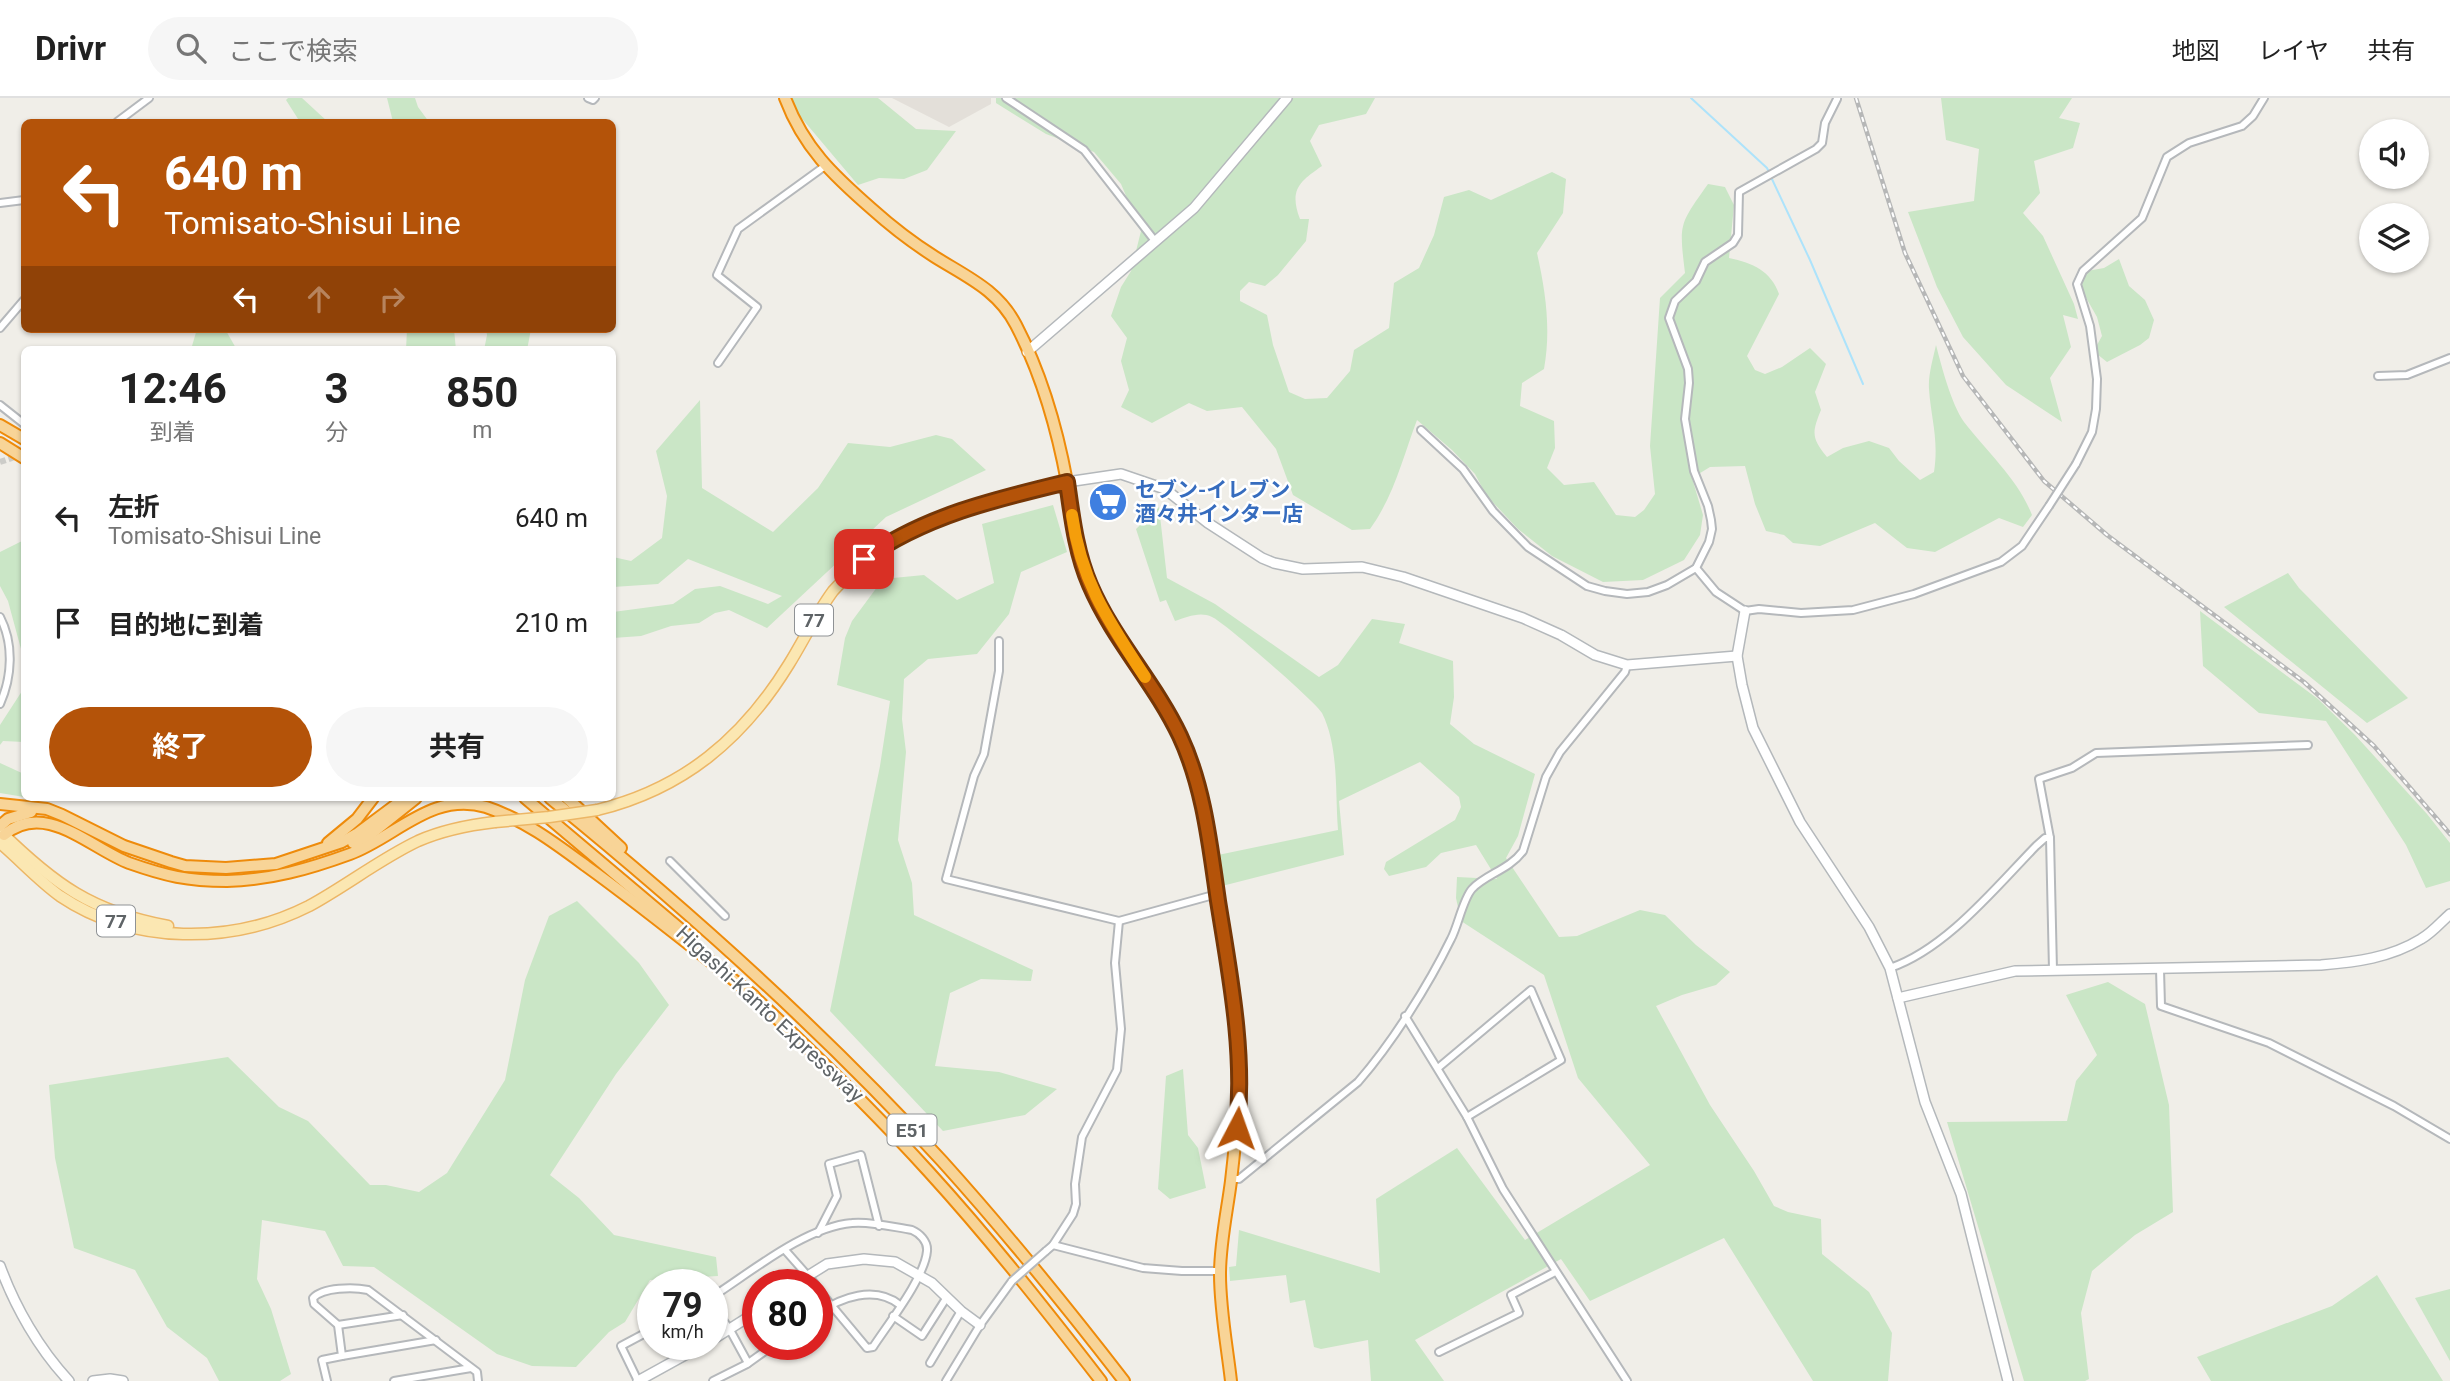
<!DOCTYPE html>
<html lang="ja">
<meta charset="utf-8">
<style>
body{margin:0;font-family:Roboto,"Noto Sans JP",sans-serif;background:#f6f6f6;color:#222;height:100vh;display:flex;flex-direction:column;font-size:26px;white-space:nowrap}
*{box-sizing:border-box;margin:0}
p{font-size:23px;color:#767676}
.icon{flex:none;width:38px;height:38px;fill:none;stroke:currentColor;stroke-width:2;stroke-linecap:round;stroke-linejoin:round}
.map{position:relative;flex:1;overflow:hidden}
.panel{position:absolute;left:21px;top:248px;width:595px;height:455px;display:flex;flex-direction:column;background:#fff;border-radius:10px;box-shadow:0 2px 5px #0004}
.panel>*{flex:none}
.top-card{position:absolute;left:21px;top:21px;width:595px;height:214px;border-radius:10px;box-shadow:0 2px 5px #0004;background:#b45309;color:#fff;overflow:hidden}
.controls{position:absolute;left:2359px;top:21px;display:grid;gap:14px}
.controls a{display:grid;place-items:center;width:70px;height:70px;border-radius:50%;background:#fff;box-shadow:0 2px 5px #0004;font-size:35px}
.speed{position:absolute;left:637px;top:1171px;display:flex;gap:14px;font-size:35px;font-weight:700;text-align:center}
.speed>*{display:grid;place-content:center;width:91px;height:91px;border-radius:50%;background:#fff;box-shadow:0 2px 5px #0004;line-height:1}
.speed small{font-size:18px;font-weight:400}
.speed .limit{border:10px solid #d22;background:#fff;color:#111}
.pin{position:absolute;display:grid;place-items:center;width:60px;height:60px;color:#fff;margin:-30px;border-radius:14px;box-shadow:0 4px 10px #0006}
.me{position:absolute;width:77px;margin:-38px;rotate:4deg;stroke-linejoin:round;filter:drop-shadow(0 0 5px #0008)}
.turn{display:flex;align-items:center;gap:24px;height:147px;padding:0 28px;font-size:32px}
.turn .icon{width:91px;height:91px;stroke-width:2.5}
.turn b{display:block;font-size:49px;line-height:60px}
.lanes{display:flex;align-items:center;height:66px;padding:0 28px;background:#0003;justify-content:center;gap:35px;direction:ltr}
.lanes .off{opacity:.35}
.eta{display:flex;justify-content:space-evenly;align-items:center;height:119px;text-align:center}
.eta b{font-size:42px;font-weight:700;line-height:49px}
.primary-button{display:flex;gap:14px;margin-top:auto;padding:14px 28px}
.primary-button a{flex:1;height:80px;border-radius:42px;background:#b45309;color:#fff;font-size:28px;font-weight:700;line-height:80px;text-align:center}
.primary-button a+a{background:#f6f6f6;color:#222}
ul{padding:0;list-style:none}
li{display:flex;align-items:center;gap:21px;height:105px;padding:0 28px}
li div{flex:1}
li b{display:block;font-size:26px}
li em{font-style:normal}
header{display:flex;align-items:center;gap:42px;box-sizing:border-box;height:98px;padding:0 35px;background:#fff;border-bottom:2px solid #e0e0e0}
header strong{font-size:33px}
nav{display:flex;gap:38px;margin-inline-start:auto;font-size:24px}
.search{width:490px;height:63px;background:#f6f6f6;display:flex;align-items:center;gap:18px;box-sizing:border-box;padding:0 24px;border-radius:38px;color:#767676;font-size:26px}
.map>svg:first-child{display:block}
</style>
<header>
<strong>Drivr</strong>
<div class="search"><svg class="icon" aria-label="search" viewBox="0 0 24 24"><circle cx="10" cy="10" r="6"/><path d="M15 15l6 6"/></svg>ここで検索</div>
<nav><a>地図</a><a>レイヤ</a><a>共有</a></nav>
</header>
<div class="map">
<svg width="2450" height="1283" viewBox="0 0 2450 1283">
<rect width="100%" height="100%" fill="#f0eee8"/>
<!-- education -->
<path fill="#e3dfd9" d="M892 0H991V6L949 29Z"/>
<!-- green -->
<g fill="#cae6c6">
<path d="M288 0H302L328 24H300L286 2Z"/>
<path d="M387 0H415L418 9 429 24H393Z"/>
<path d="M791 0H878L916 31 956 33 927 72 904 81 879 80 858 87 799 17Z"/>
<path d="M996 0H1375L1366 16 1319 27 1310 43 1322 68C1299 84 1289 92 1300 121H1309L1306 143 1278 177 1265 188 1249 184 1240 193V203L1267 217 1273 247 1289 294 1305 301 1327 300 1350 273 1354 252 1389 230 1394 185 1419 170 1434 137 1444 99 1469 92 1491 102 1552 74 1566 81 1563 115 1537 155C1546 195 1551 232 1544 271L1522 285 1520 308 1554 323 1555 350 1547 370 1564 387 1594 384 1616 417 1635 419 1644 412 1655 396 1650 348 1660 200 1685 175C1679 125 1679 127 1708 86L1725 89 1734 107 1729 160C1753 165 1771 173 1779 196L1747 258 1755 272 1765 276 1782 269 1810 250 1826 266 1815 294 1821 312C1812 334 1811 340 1827 359L1843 350 1869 343 1889 350 1899 363 1920 382 1934 374C1939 341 1931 321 1929 291 1928 277 1933 261 1936 247 1942 270 1951 305 1964 324 1987 354 2018 381 2032 417L2023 429 1999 420 1935 454 1907 450 1875 425 1820 448 1793 445 1784 437 1766 433 1755 406 1745 368 1710 369 1692 380 1703 417 1700 437 1684 462 1643 482 1603 484 1552 458 1518 431 1486 397 1475 376 1452 352 1417 322C1403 359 1394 398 1370 431L1352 432 1293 397 1276 351 1242 309 1207 313 1189 305 1152 325 1121 309 1129 292 1121 263 1127 240 1111 218 1121 189 1131 173 1141 133 1121 86 1094 54 1046 36 996 5Z"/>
<path d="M1941 0H2072L2059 20 2080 25 2073 50 2034 63 2040 95 2023 115 2043 138 2074 206 2078 221 2063 217 2071 249 2050 280 2062 324 2006 287 1963 239 1937 189 1908 114 1974 103 1979 51 1946 42Z"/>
<path d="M2119 161 2129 188 2145 202 2154 222 2149 240 2140 247 2107 264 2097 256V247L2102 238 2097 219 2080 189 2087 173 2104 170Z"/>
<path d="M197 231H225L237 252H205L192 248Z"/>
<path d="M407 231H454L456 252H406Z"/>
<path d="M486 231H531L527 252H484L487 237Z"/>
<path d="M700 302 702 390 773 434 818 390 848 345 890 349 936 337 952 341 986 372 886 419 767 530 729 512 715 515 699 525 671 528 641 538 613 540V514L673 506 695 491 720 488 768 506 782 498 688 461 658 486 613 489V459L631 463 662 440 667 398 656 353Z"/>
<path d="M1053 407 1067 454 1021 474 1009 516 977 556 928 561 904 581 902 621 906 654 898 742 912 785 914 817 1033 872 1031 883 981 881 950 895 935 968 999 974 1057 991 1025 1017 943 1033 830 913 880 668 890 603 837 587 845 540 852 523 883 481 924 477 957 502 994 485 982 426Z"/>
<path d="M1159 409 1167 480 1215 506 1319 579 1338 567 1372 521 1405 526 1399 545 1453 563 1454 599 1450 626 1474 646 1535 676 1518 738 1506 760 1559 839 1577 838 1640 812 1665 817 1696 847 1730 874 1716 887 1682 897 1656 908 1710 1007 1754 1073 1774 1108 1788 1114 1821 1121 1822 1156 1869 1194 1892 1235 1888 1283H1813L1724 1140 1590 1203 1561 1161 1415 1242 1444 1283H1371L1368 1242 1321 1251 1314 1249 1305 1202 1290 1205 1286 1177 1230 1183 1229 1169 1236 1168 1239 1132 1380 1175 1376 1101 1457 1050 1525 1142 1650 1067 1578 980 1544 877 1461 823 1456 800 1457 779 1497 781 1476 747 1441 755 1426 769 1389 778 1384 771 1386 764 1455 722 1461 709 1459 699 1420 664 1339 703 1344 757 1222 788 1218 757 1338 732C1335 694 1339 649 1322 615 1317 605 1224 524 1212 519 1200 513 1187 519 1175 523L1166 502 1160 504 1136 431Z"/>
<path d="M24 442V582L21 551 8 503 0 488V454Z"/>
<path d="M2288 475 2299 490 2408 600 2367 625 2224 509Z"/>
<path d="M2200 513 2318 601 2355 637 2427 716 2450 745V783L2426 790 2406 747 2326 623 2259 615 2203 568Z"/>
<path d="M24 590V644L3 643 0 647V627Z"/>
<path d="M0 665 24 676V699L0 695Z"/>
<path d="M577 803 639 865 669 907 616 976 550 1077 579 1100 614 1137 716 1159 718 1178 650 1182 625 1224 609 1234 576 1269 532 1268 497 1256 374 1169 343 1168 325 1133 262 1122 257 1181 271 1211 291 1276 280 1283H219L207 1260 167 1229 135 1172 74 1150 55 1060 49 987 228 959 279 1009 308 1023 370 1087H386L419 1094 447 1075 505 982 525 882 549 818Z"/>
<path d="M2108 884 2145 906 2169 1007 2173 1114 2135 1137 2092 1173 2081 1215 2089 1281 2085 1283H2024L1947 1024 2067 1023 2076 983 2097 957 2066 897Z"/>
<path d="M1183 971 1188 1037 1198 1050 1206 1090 1170 1101 1158 1091 1166 978Z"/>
<path d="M2377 1177 2443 1283H2211L2197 1259 2332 1208Z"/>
<path d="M2450 1191V1263L2415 1200Z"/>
</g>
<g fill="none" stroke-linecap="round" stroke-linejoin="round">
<!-- stream -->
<g stroke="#ade3fb" stroke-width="2">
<path d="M1691 0 1767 70 1769 74"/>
<path d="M1771 79 1810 162 1863 286"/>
</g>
<!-- street-tunnel -->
<path stroke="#ccccc8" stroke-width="6" stroke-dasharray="6 3" stroke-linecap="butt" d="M0 364 18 358"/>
<!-- street casing -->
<g stroke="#b5b8bb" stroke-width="10">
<g id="street">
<path d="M588 0 593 2 595 0"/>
<path d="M1006 0 1084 52 1155 143"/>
<path d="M117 24 149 0"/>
<path d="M0 105 24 102"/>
<path d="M0 230 24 202"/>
<path d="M718 265 757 209 717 177 738 131 825 68"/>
<path d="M2378 278 2407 277 2450 260"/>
<path d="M0 307 24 326"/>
<path d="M1421 332 1463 371 1493 413 1528 449 1587 488 1605 493 1627 496 1648 494 1667 487 1696 470 1709 444 1712 431 1711 422 1708 408 1694 373 1685 321 1689 285 1688 271 1669 220 1675 203 1696 183 1705 164 1733 145 1738 137 1739 94 1816 51 1822 45 1825 25 1837 1"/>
<path d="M2076 366 2092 334 2096 311 2097 281 2090 228 2077 186 2083 173 2142 120 2167 59 2189 45 2242 28 2253 18 2264 0"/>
<path d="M1696 470 1716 494 1745 513 1759 511 1801 515 1853 512 1914 496 2001 464 2022 448 2049 408"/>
<path d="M0 519C14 546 12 579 0 606"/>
<path d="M999 543V573L984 656 974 678 946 781 1119 823 1217 796"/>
<path d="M670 763 725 818"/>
<path d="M1890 870C1946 851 1995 790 2036 748L2045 740H2050"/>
<path d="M2160 871 2161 908 2269 945 2394 1008 2450 1041"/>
<path d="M2053 872 2050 740 2039 681 2072 670 2096 655 2308 647"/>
<path d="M1405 918 1467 1019 1503 1091 1627 1283"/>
<path d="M1438 970 1531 892 1561 962 1467 1019"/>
<path d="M1231 1081H1239L1358 984C1392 945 1428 888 1451 841 1458 828 1463 801 1472 791 1486 776 1509 772 1523 753L1546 679 1560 654 1625 574 1627 567"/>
<path d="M818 1135 837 1098 829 1066 861 1057 879 1128"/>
<path d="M1053 1147 1143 1170 1182 1173H1220"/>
<path d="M785 1152 815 1186"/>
<path d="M1046 1153 1053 1147 1073 1116 1076 1106 1075 1086 1082 1039 1117 972 1121 931 1115 865 1119 823"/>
<path d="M712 1199C751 1174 805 1129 852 1125 870 1123 893 1129 912 1132 919 1135 928 1143 927 1153 925 1179 888 1226 873 1249L867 1250 817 1190"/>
<path d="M712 1206 730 1232 748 1265"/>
<path d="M817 1216C841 1199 875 1187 900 1207"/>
<path d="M893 1218 922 1238 947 1199"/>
<path d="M338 1227 403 1217"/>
<path d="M1439 1254 1519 1215 1511 1197 1555 1174"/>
<path d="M342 1258 436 1242"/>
<path d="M930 1265 961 1213"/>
<path d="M327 1283 322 1262 342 1258 338 1227 314 1206 313 1200C323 1189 354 1189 368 1192L477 1274 478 1283"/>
<path d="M394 1283 471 1270"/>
<path d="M638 1283 621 1248 653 1231"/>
<path d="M713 1283 747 1266 775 1246"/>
<path d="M946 1283 980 1227 1012 1183"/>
</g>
</g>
<!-- secondary casing -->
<g stroke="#b4b8bb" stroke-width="12">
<g id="secondary">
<path d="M1027 254 1194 110 1287 0"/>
<path d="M1067 384 1121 376 1165 391 1208 425 1262 460 1274 465 1303 471 1362 469 1403 479 1523 520 1561 537 1595 557 1627 567 1737 558"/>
<path d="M1745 513 1737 558 1742 587 1753 630 1800 724 1869 829 1890 870 1925 1004 1961 1096 2008 1283"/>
<path d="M1898 900 2015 873 2321 867C2356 864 2390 860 2421 841 2432 835 2441 824 2450 816"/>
<path d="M0 1168C15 1209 39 1251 69 1283"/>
<path d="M795 1186 827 1166 864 1161 895 1164 932 1185 961 1213 980 1227"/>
<path d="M712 1242 758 1213"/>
<path d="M93 1283 110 1281 123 1283"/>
<path d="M638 1283 705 1246"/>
</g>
</g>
<!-- primary casing -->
<g stroke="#ecb666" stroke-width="13">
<g id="primary">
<path d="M597 712C683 691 743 641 789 566 804 542 816 516 833 493 893 424 982 405 1067 384"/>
<path d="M0 733C54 786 92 814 168 828"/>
<path d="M0 745C20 762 39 783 60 798 133 847 232 847 309 808 346 788 380 761 418 743 443 732 469 727 495 724"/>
</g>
</g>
<!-- highway casing -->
<g stroke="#ee8b0b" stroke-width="14">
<g id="highway">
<path d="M785 0C804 50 833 77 872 111 892 129 913 145 935 159 967 179 998 192 1016 227 1041 275 1057 330 1067 384 1072 412 1074 441 1083 469 1103 531 1152 578 1179 637 1205 690 1211 753 1220 811 1226 851 1234 892 1237 932 1241 983 1237 1032 1231 1083 1227 1114 1220 1145 1220 1176 1220 1212 1227 1248 1231 1283"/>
<path d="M0 327 24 341"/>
<path d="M0 345 24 360"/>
<path d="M525 700 691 840"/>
<path d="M550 700C688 812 822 932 942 1063 1006 1134 1066 1208 1124 1283"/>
<path d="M567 700 621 750"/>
<path d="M0 706 47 711 62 717 124 748 171 764 185 768 226 770 276 766 342 744 358 735 405 700"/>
<path d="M0 728 8 721 31 714"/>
<path d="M4 737C45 702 90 750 129 765 166 778 187 783 227 783 270 782 309 771 350 756 396 739 432 693 486 709 523 721 555 745 586 768 643 809 698 854 754 898"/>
<path d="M328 745 357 721 373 700"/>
<path d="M353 745 372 735 416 700"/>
<path d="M749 894C811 952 872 1011 929 1074 990 1141 1046 1212 1101 1283"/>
</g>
</g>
<!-- street -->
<use href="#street" stroke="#fff" stroke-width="6"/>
<!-- secondary -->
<use href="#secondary" stroke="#fff" stroke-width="9"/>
<!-- primary -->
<use href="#primary" stroke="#fbe7b2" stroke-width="10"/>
<!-- highway -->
<use href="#highway" stroke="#f8d497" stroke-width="10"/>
<!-- rail casing -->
<g stroke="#b6b7b7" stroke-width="4.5">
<path id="rail" d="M1856 0 1905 155 1963 278 2044 383 2107 437 2304 584 2374 648 2450 736"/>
</g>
<!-- rail -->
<use href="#rail" stroke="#fff" stroke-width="2" stroke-dasharray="5" stroke-linecap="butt"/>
<!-- street-bridge casing -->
<g stroke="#b5b8bb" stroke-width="10" stroke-linecap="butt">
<g id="street-bridge">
<path d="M2049 408 2076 366"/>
<path d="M1012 1183 1046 1153"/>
</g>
</g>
<!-- primary-bridge casing -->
<g stroke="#ecb666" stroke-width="13" stroke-linecap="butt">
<path id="primary-bridge" d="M495 724 549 719 597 712"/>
</g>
<!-- street-bridge -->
<use href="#street-bridge" stroke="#fff" stroke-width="6"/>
<!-- primary-bridge -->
<use href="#primary-bridge" stroke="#fbe7b2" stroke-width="10"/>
</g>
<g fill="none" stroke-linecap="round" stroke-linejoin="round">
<!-- route casing -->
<g stroke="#753606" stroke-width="18">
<path id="route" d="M864 461C924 418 996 401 1067 384 1072 419 1076 455 1090 487 1113 541 1155 585 1180 638 1204 689 1210 748 1218 803 1230 878 1245 954 1237 1030"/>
</g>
<!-- route -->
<use href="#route" stroke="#b45309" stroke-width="12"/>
<!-- slow -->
<path stroke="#f59e0b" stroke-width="12" d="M1072 417C1081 484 1109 524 1145 579"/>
</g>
<!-- icons -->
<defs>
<g id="supermarket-disc" transform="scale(2.0125)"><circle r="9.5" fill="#3f7fe0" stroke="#fff"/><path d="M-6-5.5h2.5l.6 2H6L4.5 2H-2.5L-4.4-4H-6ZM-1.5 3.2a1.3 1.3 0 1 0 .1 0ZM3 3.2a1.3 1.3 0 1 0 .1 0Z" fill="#fff"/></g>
</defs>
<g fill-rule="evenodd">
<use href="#supermarket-disc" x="1108" y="404"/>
</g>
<g text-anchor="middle" stroke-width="5" stroke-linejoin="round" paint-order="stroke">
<!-- shield labels -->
<g fill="#fff" stroke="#8f9295" stroke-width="2">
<rect x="795" y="506.5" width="38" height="31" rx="5"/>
<rect x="97" y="807.5" width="38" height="31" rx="5"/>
<rect x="887.5" y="1016.5" width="49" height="31" rx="5"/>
</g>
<g font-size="19" font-weight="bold" fill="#5f6467">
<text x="814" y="529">77</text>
<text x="116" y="830">77</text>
<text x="912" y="1039">E51</text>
</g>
<!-- shop labels -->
<g font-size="21" font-weight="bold" fill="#366cbe" stroke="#fff" text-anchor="start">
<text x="1135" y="399">セブン-イレブン<tspan x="1135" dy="24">酒々井インター店</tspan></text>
</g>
<!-- street labels -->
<g font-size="21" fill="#5f6467" stroke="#fff">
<text transform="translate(770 916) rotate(43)" y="7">Higashi-Kanto Expressway</text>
</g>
</g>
</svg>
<div class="controls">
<a><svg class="icon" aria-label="sound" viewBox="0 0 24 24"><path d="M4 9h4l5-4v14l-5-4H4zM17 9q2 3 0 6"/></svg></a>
<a><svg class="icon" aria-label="layers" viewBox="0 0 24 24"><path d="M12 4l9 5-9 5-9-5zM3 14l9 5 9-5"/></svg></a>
</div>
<div class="speed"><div>79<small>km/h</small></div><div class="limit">80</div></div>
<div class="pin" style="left:864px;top:461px;background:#d93025"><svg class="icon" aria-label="arrive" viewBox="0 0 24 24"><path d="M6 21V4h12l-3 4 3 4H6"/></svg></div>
<svg class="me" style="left:1237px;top:1030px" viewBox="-20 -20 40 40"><path d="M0-17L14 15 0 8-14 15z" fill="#b45309" stroke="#fff" stroke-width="4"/></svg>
<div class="top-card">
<div class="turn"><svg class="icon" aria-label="left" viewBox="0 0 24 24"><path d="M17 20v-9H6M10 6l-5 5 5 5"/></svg><div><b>640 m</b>Tomisato-Shisui Line</div></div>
<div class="lanes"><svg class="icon" aria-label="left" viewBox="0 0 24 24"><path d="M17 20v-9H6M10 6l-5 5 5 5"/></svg><svg class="icon off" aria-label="ahead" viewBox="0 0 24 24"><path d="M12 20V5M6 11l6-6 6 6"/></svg><svg class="icon off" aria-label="right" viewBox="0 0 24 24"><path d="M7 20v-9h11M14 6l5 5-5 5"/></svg></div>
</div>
<section class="panel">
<div class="eta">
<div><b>12:46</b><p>到着</p></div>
<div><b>3</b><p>分</p></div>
<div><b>850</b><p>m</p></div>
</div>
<ul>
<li><svg class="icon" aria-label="left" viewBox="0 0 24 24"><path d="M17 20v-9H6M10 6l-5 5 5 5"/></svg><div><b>左折</b><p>Tomisato-Shisui Line</p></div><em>640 m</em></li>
<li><svg class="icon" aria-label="arrive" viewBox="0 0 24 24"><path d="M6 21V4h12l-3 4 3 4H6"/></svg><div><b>目的地に到着</b></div><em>210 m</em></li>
</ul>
<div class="primary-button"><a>終了</a><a>共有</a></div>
</section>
</div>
